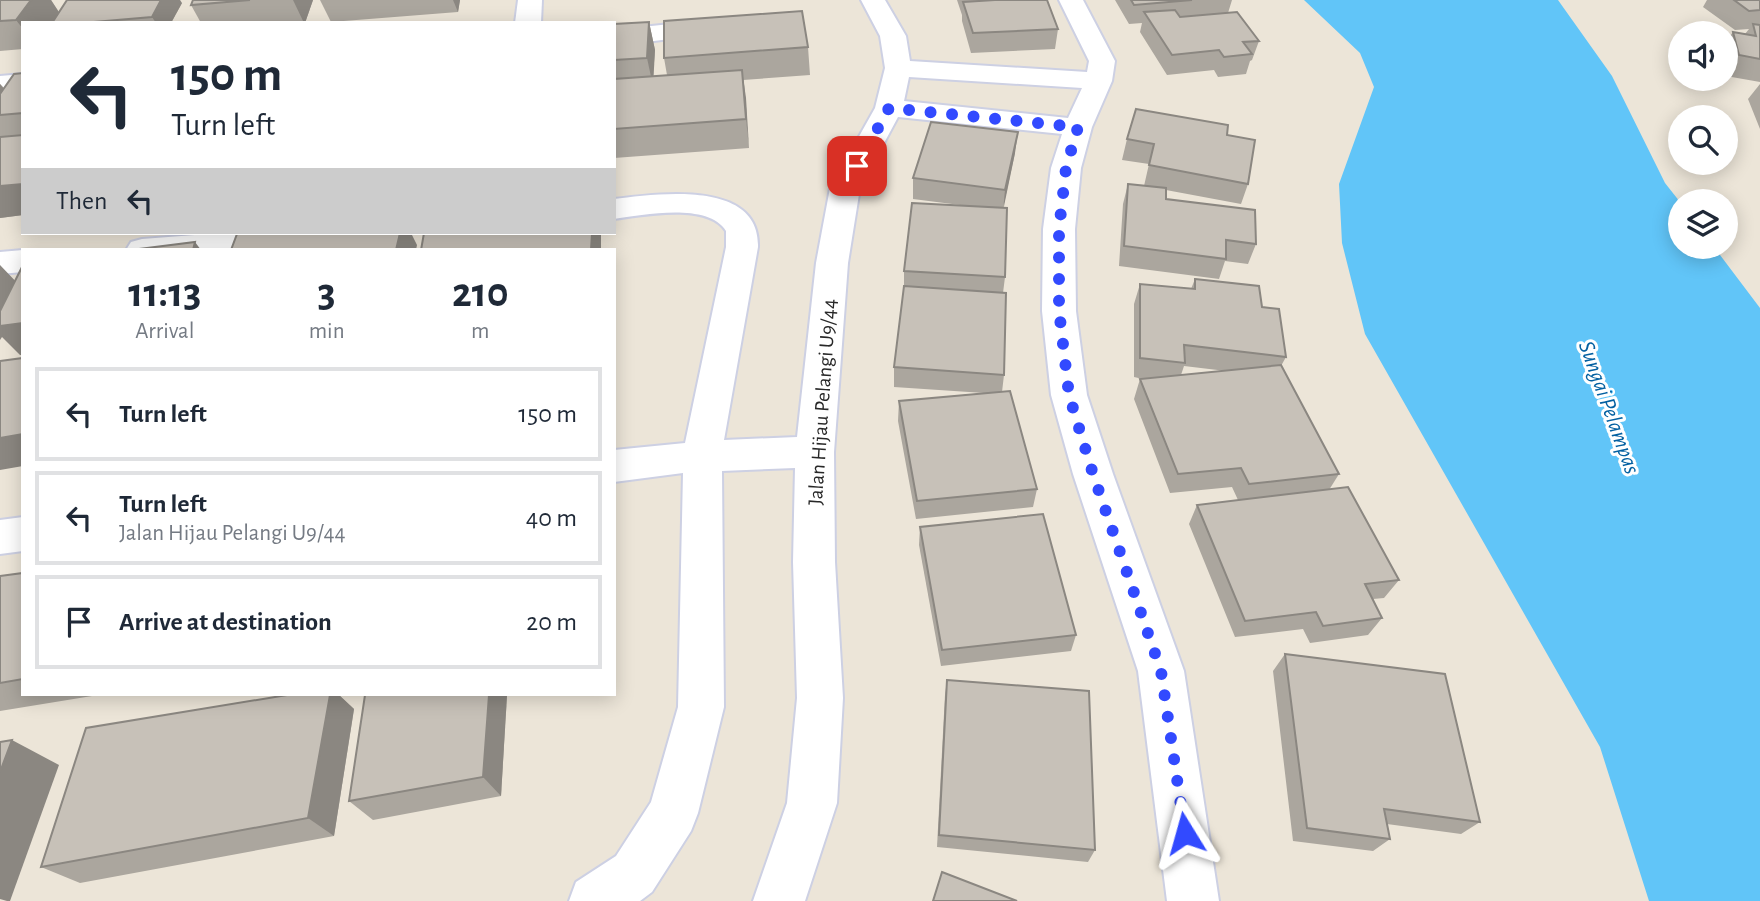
<!DOCTYPE html>
<style>
body{margin:0;font-family:"Alegreya Sans",sans-serif;background:#f2f2f3;color:#1f2937;height:100vh;display:flex;flex-direction:column;font-size:26px;white-space:nowrap}
*{box-sizing:border-box;margin:0}
p{font-size:23px;color:#747a83}
.icon{flex:none;width:38px;height:38px;fill:none;stroke:currentColor;stroke-width:2;stroke-linecap:round;stroke-linejoin:round}
.map{position:relative;flex:1;overflow:hidden}
.side{position:absolute;left:21px;top:248px;width:595px;height:448px;display:flex;flex-direction:column;background:#fff;border-radius:0px;box-shadow:0 4px 18px #0003}
.side>*{flex:none}
.hud{position:absolute;left:21px;top:21px;width:595px;height:214px;border-radius:0px;box-shadow:0 4px 18px #0003;background:#fff;color:#1f2937;overflow:hidden}
.fabs{position:absolute;left:1668px;top:21px;display:grid;gap:14px}
.fabs a{display:grid;place-items:center;width:70px;height:70px;border-radius:50%;background:#fff;box-shadow:0 4px 18px #0003;font-size:35px}
.pin{position:absolute;display:grid;place-items:center;width:60px;height:60px;color:#fff;margin:-30px;border-radius:14px;box-shadow:0 4px 10px #0006}
.me{position:absolute;width:77px;margin:-38px;rotate:352deg;stroke-linejoin:round;filter:drop-shadow(0 0 5px #0008)}
.turn{display:flex;align-items:center;gap:24px;height:147px;padding:0 35px;font-size:32px}
.turn .icon{width:91px;height:91px;stroke-width:2.5}
.turn b{display:block;font-size:49px;line-height:60px}
.then{display:flex;align-items:center;height:66px;padding:0 35px;background:#0003;gap:14px;font-size:26px}
.eta{display:flex;justify-content:space-evenly;align-items:center;height:119px;text-align:center}
.eta b{font-size:42px;font-weight:600;line-height:49px}
ul{padding:0;list-style:none}
li{display:flex;align-items:center;gap:21px;height:94px;margin:0 14px 10px;padding:0 21px;border:4px solid #e0e1e3;border-radius:0px}
li div{flex:1}
li b{display:block;font-size:26px}
li em{font-style:normal}
.map>svg:first-child{display:block}
</style>
<div class="map">
<svg width="1760" height="901" viewBox="0 0 1760 901">
<rect width="100%" height="100%" fill="#ece5d8"/>
<!-- water -->
<path fill="#61c5f8" d="M1304 0H1558L1612 76 1665 183 1680 202V247H1714L1760 308V901H1649L1600 747 1365 334 1342 243 1339 184 1374 87 1360 53Z"/>
<g fill="none" stroke-linecap="round" stroke-linejoin="round">
<!-- minor casing -->
<g stroke="#cdd0e3" stroke-width="4">
<g id="minor">
<path d="M518 0H542L541 23H515Z"/>
<path d="M861 0H885L906 36 910 61 1087 72 1089 61 1059 0H1083L1115 61 1112 81 1092 127 1081 168 1075 229 1076 311 1087 395 1113 474 1184 671 1219 901H1167L1138 671 1073 474 1051 395 1042 311 1043 229 1051 168 1062 134 898 117 860 188 848 263 834 452 835 562 843 698 837 803 805 901H753L787 803 797 698 793 562 795 468 722 471 724 707 698 813 691 831 652 892 640 901H569L576 882 616 856 651 802 678 707 683 473 614 482V450L685 443 726 247V231C708 202 643 215 614 219V199C657 194 760 179 758 247L724 440 797 437 816 263 830 188 875 108 885 68 880 36ZM909 77 1082 88 1068 118 904 101Z"/>
<path d="M717 19 726 22 730 27 726 32 614 46V30Z"/>
<path d="M23 74V90L0 92V76Z"/>
<path d="M221 233H357L352 240 341 243 261 250H126L131 242 142 239Z"/>
<path d="M23 250V272L0 274V252Z"/>
<path d="M23 517V551L0 554V520Z"/>
</g>
</g>
<!-- minor -->
<use href="#minor" fill="#fff" fill-rule="evenodd"/>
</g>
<!-- wall -->
<g fill="#aba69e" fill-rule="evenodd">
<path d="M0 0H51L59 12 182 3 171 23H23V49L0 51Z"/>
<path d="M193 0H313L305 23H201L191 5Z"/>
<path d="M320 0H460L458 12 331 22Z"/>
<path d="M957 0H1047L1058 29 1055 49 971 53 962 21V15Z"/>
<path d="M1115 0H1232L1228 13 1259 41 1252 60 1250 61 1246 74 1218 77 1214 70 1167 75 1140 32 1142 23 1129 24Z"/>
<path d="M1707 0H1760V82L1726 76V42L1733 32 1745 34 1749 29 1735 30 1703 7Z"/>
<path d="M649 22 655 50 653 76 667 75 664 58 808 47 810 75 743 80 749 148 614 158V24Z"/>
<path d="M23 73V215L0 218V84L4 88Z"/>
<path d="M1760 84V129L1748 99Z"/>
<path d="M1227 135 1248 184 1241 204 1166 190V199L1256 244 1248 264 1225 261 1219 279 1119 266 1123 204 1128 184 1144 186 1149 164 1122 160 1127 139Z"/>
<path d="M1015 153 1003 208 1005 277 1003 293 1004 375 1002 392 1037 489 1033 507 916 519 898 421 899 401 984 393 894 387V367L904 287V271L968 206 913 199V178Z"/>
<path d="M1195 279 1262 307 1286 357 1281 366 1339 474 1329 490 1399 580 1384 598 1373 599 1382 618 1368 635 1310 643 1303 629 1235 637 1189 524 1197 505 1238 500 1232 487 1170 493 1134 399 1140 379H1143L1134 377V304L1140 284 1191 289ZM1184 366 1226 371 1181 375Z"/>
<path d="M920 527 1076 635 1071 651 941 666 919 545Z"/>
<path d="M23 573V695H92V696L0 711V576Z"/>
<path d="M1285 654 1480 822 1461 834 1387 824 1390 839 1373 851 1293 841 1273 671Z"/>
<path d="M947 680 1095 850 1088 862 937 847 945 695Z"/>
<path d="M330 695H339L354 709 334 836 80 883 41 867Z"/>
<path d="M507 695 501 796 373 820 349 801Z"/>
</g>
<!-- shaded-wall -->
<g fill="#8b8781">
<path d="M31 0H51L60 14 54 23H23V29L16 20Z"/>
<path d="M161 0H180L182 3 171 23H156L152 17Z"/>
<path d="M293 0H313L305 23H304Z"/>
<path d="M453 0H460L458 12Z"/>
<path d="M649 22 655 50 653 86 647 58Z"/>
<path d="M742 70 746 98 749 148 746 119Z"/>
<path d="M0 84 16 104 0 115Z"/>
<path d="M1018 132 1015 153 1003 211 1005 190Z"/>
<path d="M23 184V215L0 218V186Z"/>
<path d="M400 233H411L417 245 416 250H396Z"/>
<path d="M592 233H601V250H591Z"/>
<path d="M195 242 201 250H193Z"/>
<path d="M0 265 23 289V355H20L2 337 0 340Z"/>
<path d="M23 434V466L0 470V438Z"/>
<path d="M330 695H339L354 709 334 836 308 818Z"/>
<path d="M489 695H507L501 796 483 777Z"/>
<path d="M12 740 59 765 10 901H7L0 899V772Z"/>
</g>
<!-- building -->
<g fill="#c7c1b8" stroke="#8b8781" stroke-width="2">
<path d="M0 0H31L16 20 0 21Z"/>
<path d="M67 0H161L152 17 82 23H52Z"/>
<path d="M193 0H250L191 5Z"/>
<path d="M995 0H1047L1058 29 973 33 963 2Z"/>
<path d="M1131 0H1192L1134 5Z"/>
<path d="M1734 0H1760V10L1749 11Z"/>
<path d="M1175 10 1180 17 1237 12 1259 41 1243 42 1252 54 1224 57 1219 50 1172 55 1144 12Z"/>
<path d="M802 11 808 47 664 58V21Z"/>
<path d="M649 22 647 58 614 60V24Z"/>
<path d="M1753 24 1760 25V59L1739 55 1733 32 1756 36Z"/>
<path d="M742 70 746 119 614 129V79Z"/>
<path d="M23 73V113L0 115V94L14 74Z"/>
<path d="M1136 109 1228 125 1227 135 1255 140 1248 184 1149 165 1154 144 1127 139Z"/>
<path d="M931 122 1018 132 1005 190 913 178Z"/>
<path d="M23 135V184L0 186V137Z"/>
<path d="M1128 184 1166 188V199L1255 210 1256 244 1226 240V259L1124 246Z"/>
<path d="M912 203 1007 208 1005 277 904 271Z"/>
<path d="M249 233H400L396 250H231L237 234Z"/>
<path d="M424 233H592L591 250H421Z"/>
<path d="M195 242 193 250H131Z"/>
<path d="M23 265V323L0 326V311Z"/>
<path d="M1195 279 1259 286 1262 307 1279 309 1286 357 1184 345 1185 363 1140 358V284L1195 289Z"/>
<path d="M904 286 1006 293 1004 375 894 367Z"/>
<path d="M23 358V434L0 438V361Z"/>
<path d="M1281 365 1339 474 1249 484 1241 468 1178 474 1140 379Z"/>
<path d="M1010 391 1037 489 917 501 899 401Z"/>
<path d="M1348 487 1399 580 1365 584 1382 618 1323 626 1316 612 1245 621 1197 505Z"/>
<path d="M1043 514 1076 635 942 650 920 527Z"/>
<path d="M23 573V679L0 683V576Z"/>
<path d="M1285 654 1445 674 1480 822 1384 809 1390 839 1307 828Z"/>
<path d="M947 680 1089 691 1095 850 939 835Z"/>
<path d="M287 695H330L308 818 41 867 86 728Z"/>
<path d="M365 695H489L483 777 349 801Z"/>
<path d="M12 740 0 772V742Z"/>
<path d="M942 872 1017 901H933Z"/>
</g>
<g fill="none" stroke-linecap="round" stroke-linejoin="round">
<!-- route -->
<path stroke="#324aff" stroke-width="12" stroke-dasharray="0 21.6" d="M857 166 889 108 1078 127 1066 168 1059 229V310L1069 395 1093 474 1161 671 1185 833"/>
</g>
<g text-anchor="middle" stroke-width="6" stroke-linejoin="round" paint-order="stroke">
<!-- street labels -->
<g font-size="21" fill="#282828" stroke="#fff">
<text transform="translate(822 402) rotate(-86)" y="7">Jalan Hijau Pelangi U9/44</text>
</g>
<!-- water labels -->
<g font-size="23" font-style="italic" fill="#0360a1" stroke="#fff">
<text transform="translate(1610 407) rotate(70)" y="8">Sungai Pelampas</text>
</g>
</g>
</svg>
<div class="fabs">
<a><svg class="icon" aria-label="sound" viewBox="0 0 24 24"><path d="M4 9h4l5-4v14l-5-4H4zM17 9q2 3 0 6"/></svg></a>
<a><svg class="icon" aria-label="search" viewBox="0 0 24 24"><circle cx="10" cy="10" r="6"/><path d="M15 15l6 6"/></svg></a>
<a><svg class="icon" aria-label="layers" viewBox="0 0 24 24"><path d="M12 4l9 5-9 5-9-5zM3 14l9 5 9-5"/></svg></a>
</div>
<div class="pin" style="left:857px;top:166px;background:#d93025"><svg class="icon" aria-label="arrive" viewBox="0 0 24 24"><path d="M6 21V4h12l-3 4 3 4H6"/></svg></div>
<svg class="me" style="left:1185px;top:833px" viewBox="-20 -20 40 40"><path d="M0-17L14 15 0 8-14 15z" fill="#324aff" stroke="#fff" stroke-width="4"/></svg>
<div class="hud">
<div class="turn"><svg class="icon" aria-label="left" viewBox="0 0 24 24"><path d="M17 20v-9H6M10 6l-5 5 5 5"/></svg><div><b>150 m</b>Turn left</div></div>
<div class="then">Then<svg class="icon" aria-label="left" viewBox="0 0 24 24"><path d="M17 20v-9H6M10 6l-5 5 5 5"/></svg></div>
</div>
<section class="side">
<div class="eta">
<div><b>11:13</b><p>Arrival</p></div>
<div><b>3</b><p>min</p></div>
<div><b>210</b><p>m</p></div>
</div>
<ul>
<li><svg class="icon" aria-label="left" viewBox="0 0 24 24"><path d="M17 20v-9H6M10 6l-5 5 5 5"/></svg><div><b>Turn left</b></div><em>150 m</em></li>
<li><svg class="icon" aria-label="left" viewBox="0 0 24 24"><path d="M17 20v-9H6M10 6l-5 5 5 5"/></svg><div><b>Turn left</b><p>Jalan Hijau Pelangi U9/44</p></div><em>40 m</em></li>
<li><svg class="icon" aria-label="arrive" viewBox="0 0 24 24"><path d="M6 21V4h12l-3 4 3 4H6"/></svg><div><b>Arrive at destination</b></div><em>20 m</em></li>
</ul>
</section>
</div>
